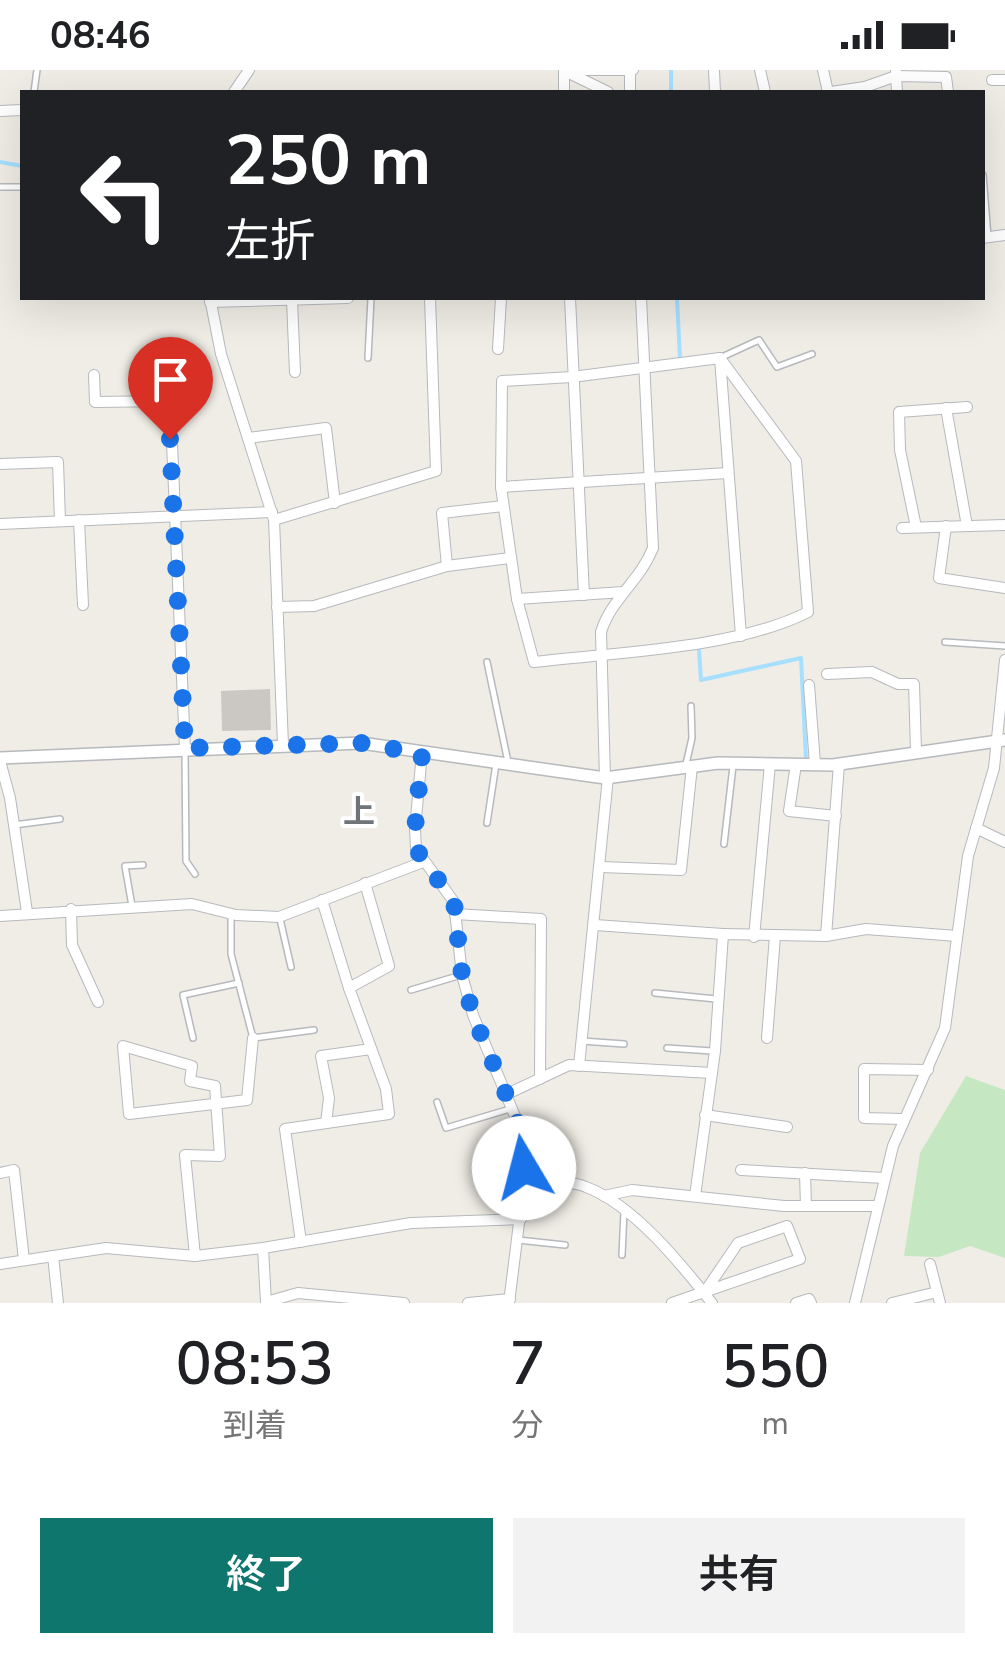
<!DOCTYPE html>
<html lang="ja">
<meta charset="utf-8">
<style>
body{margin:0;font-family:"Nunito Sans","Noto Sans JP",sans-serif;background:#f2f2f2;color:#202124;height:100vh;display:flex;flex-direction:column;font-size:38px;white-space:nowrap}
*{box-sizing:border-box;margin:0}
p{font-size:32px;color:#757577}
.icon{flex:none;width:55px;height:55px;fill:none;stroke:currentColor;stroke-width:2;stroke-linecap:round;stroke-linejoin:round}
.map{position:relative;height:1233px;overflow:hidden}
.panel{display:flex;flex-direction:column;background:#fff;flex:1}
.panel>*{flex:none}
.hud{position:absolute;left:20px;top:20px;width:965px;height:210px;border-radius:0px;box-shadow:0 10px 40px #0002;background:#202124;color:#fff;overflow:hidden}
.pin{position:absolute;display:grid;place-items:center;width:85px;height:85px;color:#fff;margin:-102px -42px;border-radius:50% 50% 50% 0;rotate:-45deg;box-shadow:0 0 10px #0007}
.pin .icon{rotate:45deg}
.me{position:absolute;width:110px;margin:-55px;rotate:352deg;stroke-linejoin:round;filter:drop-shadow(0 0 8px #0008)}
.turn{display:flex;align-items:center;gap:35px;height:210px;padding:0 40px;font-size:45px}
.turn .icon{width:130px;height:130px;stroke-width:2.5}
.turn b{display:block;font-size:70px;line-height:85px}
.eta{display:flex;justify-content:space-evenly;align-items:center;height:170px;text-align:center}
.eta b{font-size:60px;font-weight:600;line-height:70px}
.primary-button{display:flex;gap:20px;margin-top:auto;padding:20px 40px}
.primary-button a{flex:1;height:115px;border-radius:0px;background:#0f766e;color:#fff;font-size:40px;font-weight:600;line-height:115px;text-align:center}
.primary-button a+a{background:#f2f2f2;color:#202124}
.status{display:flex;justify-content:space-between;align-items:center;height:70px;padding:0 50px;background:#fff;direction:ltr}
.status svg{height:28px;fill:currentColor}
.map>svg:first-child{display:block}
</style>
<div class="status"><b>08:46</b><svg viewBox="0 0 49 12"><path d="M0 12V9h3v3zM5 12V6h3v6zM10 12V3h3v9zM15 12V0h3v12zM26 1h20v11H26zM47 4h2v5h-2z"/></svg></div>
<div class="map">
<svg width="1005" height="1233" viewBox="0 0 1005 1233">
<rect width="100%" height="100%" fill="#f0ede6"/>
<!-- green -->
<path fill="#c5e8c2" d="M966 1006 1005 1020V1188L970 1176 939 1187 904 1186 920 1083Z"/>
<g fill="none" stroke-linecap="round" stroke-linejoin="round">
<!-- stream -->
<g stroke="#a7dfff" stroke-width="4">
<path d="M671 22V0"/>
<path d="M0 92 22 96"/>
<path d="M677 228 680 289"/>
<path d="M699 580 701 610 801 588 806 690"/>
</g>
</g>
<!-- building -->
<path fill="#cbc7c3" d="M270 619 271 660 222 661 221 621Z"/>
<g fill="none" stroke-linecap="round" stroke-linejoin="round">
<!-- service casing -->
<g stroke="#b6b9bd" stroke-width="8">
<g id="service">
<path d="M34 22 37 0"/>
<path d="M983 105 988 167"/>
<path d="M0 117H22"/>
<path d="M722 287 759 270 777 297 812 284"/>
<path d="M368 288 371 228"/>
<path d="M945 572 1005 576"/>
<path d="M487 592 508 692"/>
<path d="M185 682 186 791 195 804"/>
<path d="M686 694 692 668 691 636"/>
<path d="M487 753 496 694"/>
<path d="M14 755 60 749"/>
<path d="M724 774 733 696"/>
<path d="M132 836 125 796 143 795"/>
<path d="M231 847V884L253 968 314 960"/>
<path d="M280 849 291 897"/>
<path d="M411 920 461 905"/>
<path d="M655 923 716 929"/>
<path d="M193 968 183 925 239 913"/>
<path d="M582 971 624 974"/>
<path d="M667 978 712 981"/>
<path d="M437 1032 446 1058 510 1039"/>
<path d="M518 1170 565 1175"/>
<path d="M622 1185 624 1142"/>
</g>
</g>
<!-- minor casing -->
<g stroke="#b6b9bd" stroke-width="12">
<g id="minor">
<path d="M714 0 715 22"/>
<path d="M760 0 765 22"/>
<path d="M823 0 828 22"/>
<path d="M569 3 608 22"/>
<path d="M992 10H1005"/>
<path d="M865 17 896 6V1"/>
<path d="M234 22 249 0"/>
<path d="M564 22V0H633"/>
<path d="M630 22V0"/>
<path d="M831 22 865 17 866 22"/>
<path d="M897 22 896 6 946 7 948 22"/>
<path d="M0 41 22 40"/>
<path d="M982 168 1005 165"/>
<path d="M210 228 221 284 274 450 283 675"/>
<path d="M570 228 584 525"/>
<path d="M292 230 295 302"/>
<path d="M210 232 348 228"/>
<path d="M498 279 501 228"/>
<path d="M720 288 796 391 808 542C735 579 617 582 534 592L517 529 501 417 502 311 572 307Z"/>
<path d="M720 288 741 566"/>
<path d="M169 302 185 679"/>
<path d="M94 305 95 332 169 331"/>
<path d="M946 338 967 456"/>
<path d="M248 368 326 358 335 433"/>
<path d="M0 394 58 392 60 451"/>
<path d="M501 417 728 403"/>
<path d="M79 450 83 535"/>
<path d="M274 450 436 401 430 228"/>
<path d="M0 454 272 442"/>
<path d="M946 456 939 508 1005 518"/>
<path d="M916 457 900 380 899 342 967 337"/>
<path d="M902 458 1005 455"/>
<path d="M447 496 442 443 503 436"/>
<path d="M517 529 624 522"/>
<path d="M277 537 314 536 447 496 510 488"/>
<path d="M827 604 872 602 898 614H914L916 681"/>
<path d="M809 615 815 694"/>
<path d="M422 683 415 759 416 779 454 832 462 905 473 945 522 1063 524 1113 509 1233"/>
<path d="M0 691 10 728 27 842"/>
<path d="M796 694 789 741 836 746"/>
<path d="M605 708 601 562C611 529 640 511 653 478L641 228"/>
<path d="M976 758 1005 772"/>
<path d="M601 797 681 800 692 696"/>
<path d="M71 839 72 875 98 932"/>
<path d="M455 844 541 849 540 1009"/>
<path d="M0 846 192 834 236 845 279 847 423 792"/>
<path d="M595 855 723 864"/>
<path d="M826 866 839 694"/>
<path d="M754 867 770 694"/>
<path d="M349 918 389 896 365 813"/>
<path d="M767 968 775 866"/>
<path d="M579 996 608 707"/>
<path d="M507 1024 569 995 712 1003"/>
<path d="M705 1045 787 1057"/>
<path d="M903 1049 864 1048V999L928 1000"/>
<path d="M326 1053 329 1028 321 986 371 979"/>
<path d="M741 1100 884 1108"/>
<path d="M0 1103 14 1100 24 1190"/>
<path d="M805 1103 806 1136"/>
<path d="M524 1113C543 1113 569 1110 586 1117 634 1135 681 1194 712 1233"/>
<path d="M604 1126 632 1120 784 1136H878"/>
<path d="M695 1126 715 981 723 864 826 866 866 859 957 866"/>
<path d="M301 1172 285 1059 389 1044 386 1019 349 918 322 830"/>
<path d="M263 1178 266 1233"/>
<path d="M53 1186 58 1233"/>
<path d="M195 1186 185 1085 220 1086 215 1016 190 1011 192 996 123 976 129 1044 247 1030 253 968"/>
<path d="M0 1194 106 1178 195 1186 263 1178 411 1153 521 1149"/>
<path d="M930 1194 940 1233"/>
<path d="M266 1232 298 1223 404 1233"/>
<path d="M468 1233 510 1229"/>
<path d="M672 1233 800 1189 787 1156 738 1173 704 1223"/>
<path d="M796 1233 809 1229 811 1233"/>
<path d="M855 1233 893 1076 945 958 968 786 994 698 1005 590"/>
<path d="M892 1233 937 1222"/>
</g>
</g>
<!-- tertiary casing -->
<g stroke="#b6b9bd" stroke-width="14">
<path id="tertiary" d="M0 688 361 673 605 708 718 693 833 695 1005 670"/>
</g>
<!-- service -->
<use href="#service" stroke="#fff" stroke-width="5"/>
<!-- minor -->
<use href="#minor" stroke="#fff" stroke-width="10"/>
<!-- tertiary -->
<use href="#tertiary" stroke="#fff" stroke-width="11"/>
</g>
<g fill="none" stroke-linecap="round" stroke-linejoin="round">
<!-- route -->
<path stroke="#1a73e8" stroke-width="18" stroke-dasharray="0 32.4" d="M170 369 185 678 361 673 422 684 415 759 416 779 454 832 462 905 473 945 522 1063 524 1098"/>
</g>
<g text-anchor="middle" stroke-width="8" stroke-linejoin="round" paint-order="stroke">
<!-- quarter labels -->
<g font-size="32" font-weight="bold" fill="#6e7478" stroke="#fff">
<text x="359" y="753">上</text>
</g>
</g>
</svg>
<div class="pin" style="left:170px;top:369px;background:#d93025"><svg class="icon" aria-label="arrive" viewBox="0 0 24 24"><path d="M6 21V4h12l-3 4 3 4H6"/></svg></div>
<svg class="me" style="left:524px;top:1098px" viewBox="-20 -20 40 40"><circle r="19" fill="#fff"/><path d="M0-13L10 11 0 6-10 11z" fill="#1a73e8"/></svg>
<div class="hud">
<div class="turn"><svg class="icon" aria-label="left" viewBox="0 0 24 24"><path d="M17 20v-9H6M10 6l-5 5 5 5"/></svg><div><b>250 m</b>左折</div></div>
</div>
</div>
<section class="panel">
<div class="eta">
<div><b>08:53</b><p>到着</p></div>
<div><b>7</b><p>分</p></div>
<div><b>550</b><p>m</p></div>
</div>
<div class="primary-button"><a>終了</a><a>共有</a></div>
</section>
